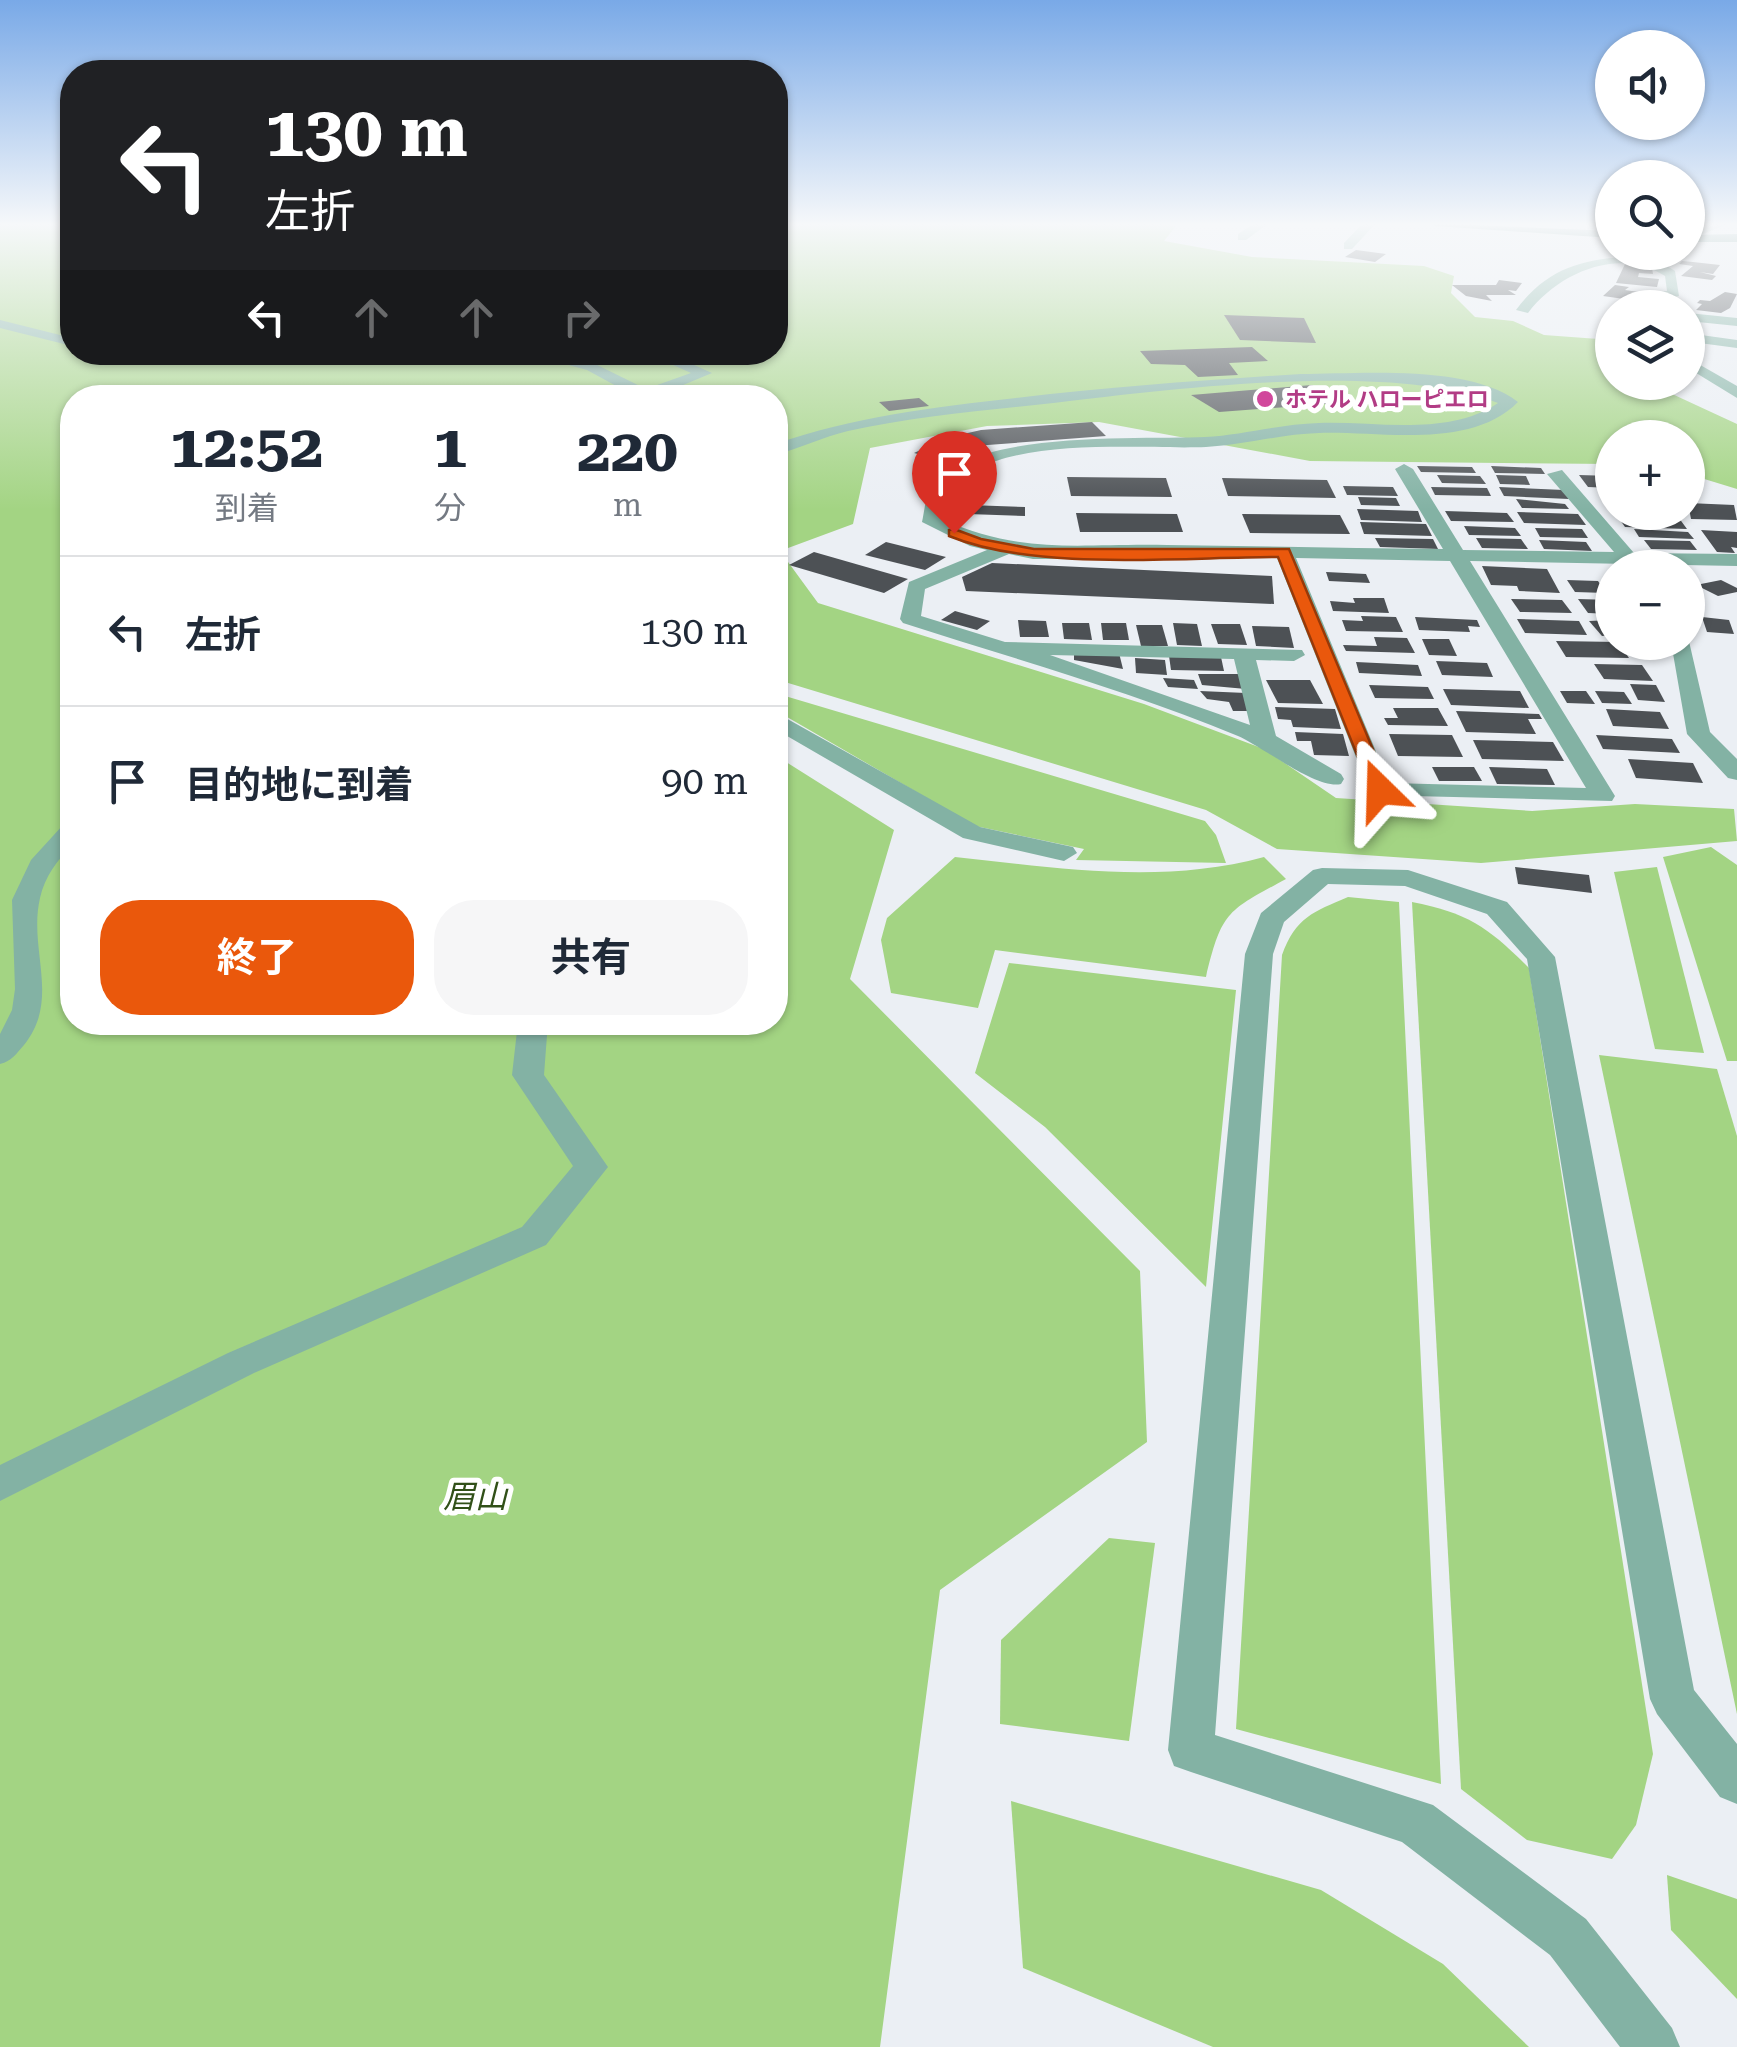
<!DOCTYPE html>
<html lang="ja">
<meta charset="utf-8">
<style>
body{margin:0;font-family:"Roboto Serif","Noto Sans JP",serif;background:#f6f6f7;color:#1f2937;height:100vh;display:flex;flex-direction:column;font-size:38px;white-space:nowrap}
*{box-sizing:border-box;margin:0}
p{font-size:32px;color:#747a83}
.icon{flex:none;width:55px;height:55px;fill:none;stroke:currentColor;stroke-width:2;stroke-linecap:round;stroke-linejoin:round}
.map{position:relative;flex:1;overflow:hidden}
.drawer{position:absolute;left:60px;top:385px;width:728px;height:650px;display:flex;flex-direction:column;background:#fff;border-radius:40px;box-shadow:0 2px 8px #0004}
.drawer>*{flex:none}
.banner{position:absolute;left:60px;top:60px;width:728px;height:305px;border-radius:40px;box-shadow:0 2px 8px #0004;background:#202124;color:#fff;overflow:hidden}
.controls{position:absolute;left:1595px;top:30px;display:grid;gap:20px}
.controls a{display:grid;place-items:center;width:110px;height:110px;border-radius:50%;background:#fff;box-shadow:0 2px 8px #0004;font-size:50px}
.pin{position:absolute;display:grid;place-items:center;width:85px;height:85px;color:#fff;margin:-102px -42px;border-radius:50% 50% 50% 0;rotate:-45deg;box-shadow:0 0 10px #0007}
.pin .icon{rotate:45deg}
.me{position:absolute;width:110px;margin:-55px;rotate:338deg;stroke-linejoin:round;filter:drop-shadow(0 0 8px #0008)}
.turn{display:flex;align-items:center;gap:35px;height:210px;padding:0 40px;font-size:45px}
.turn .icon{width:130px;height:130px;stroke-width:2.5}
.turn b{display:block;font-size:70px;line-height:85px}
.lanes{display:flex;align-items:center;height:95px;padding:0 40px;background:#0003;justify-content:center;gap:50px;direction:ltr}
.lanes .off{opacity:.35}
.eta{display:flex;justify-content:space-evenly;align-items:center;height:170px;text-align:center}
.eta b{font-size:60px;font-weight:700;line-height:70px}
.primary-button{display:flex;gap:20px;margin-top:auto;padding:20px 40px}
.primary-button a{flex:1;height:115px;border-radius:40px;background:#ea580c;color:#fff;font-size:40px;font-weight:700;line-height:115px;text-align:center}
.primary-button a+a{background:#f6f6f7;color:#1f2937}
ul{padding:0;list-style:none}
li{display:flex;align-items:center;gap:30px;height:150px;padding:0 40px;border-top:2px solid #e0e1e3}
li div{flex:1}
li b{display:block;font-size:38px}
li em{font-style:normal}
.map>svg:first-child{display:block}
</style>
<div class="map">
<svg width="1737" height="2047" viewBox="0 0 1737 2047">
<rect width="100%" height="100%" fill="#ebeff4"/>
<!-- green -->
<g fill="#a3d483">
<path d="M0 223H72V352H775V223H1159L1176 226 1164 241 1252 257 1424 266 1454 276 1451 293 1475 317 1513 321 1544 335 1612 340V382L1656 383 1657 387 1737 424V489L1688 474V438H1612V464L1310 461 1099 422 987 426 870 448 853 524 780 551 818 603 1144 704 1264 749 1336 798 1532 811 1635 804 1734 809 1737 841 1481 863 1277 849 1206 810 775 679V398H72V1022H775V755L894 830 850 979 1140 1271 1147 1442 940 1590 880 2047H0Z"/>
<path d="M775 693 1205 821 1216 835 1226 863 1076 860 1084 849 975 826 775 710Z"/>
<path d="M1711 847 1737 865V1061H1727L1663 857Z"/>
<path d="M955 857C1059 868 1161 885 1264 857L1286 879C1227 911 1222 911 1206 977L995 950 978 1008 891 993 881 940 887 918Z"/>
<path d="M1657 867 1704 1053 1655 1049 1614 872Z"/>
<path d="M1348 897 1399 902 1441 1784 1236 1729 1282 955C1296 917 1313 912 1348 897Z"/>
<path d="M1412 902C1468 913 1488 927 1529 968L1653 1754 1636 1825 1612 1859 1527 1840 1461 1789Z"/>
<path d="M1009 963 1236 990 1206 1287 1045 1127 975 1073Z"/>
<path d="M1599 1055 1717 1069 1737 1136V1714Z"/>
<path d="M1109 1538 1155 1543 1129 1741 1000 1724 1001 1640Z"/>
<path d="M1011 1801 1321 1890 1443 1964 1529 2047H1213L1023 1968Z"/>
<path d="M1667 1875 1737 1899V1999L1671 1930Z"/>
</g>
<!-- building -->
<g fill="#4d5155">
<path d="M1356 250 1386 254 1375 262 1345 257Z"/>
<path d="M1682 261 1693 262 1720 265 1713 274 1700 272 1716 276 1712 280 1681 276 1693 266 1679 264Z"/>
<path d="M1625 264 1652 268 1653 274 1639 273 1638 277 1659 279 1657 287 1616 283Z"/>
<path d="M1499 280 1522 283 1516 291 1508 290 1516 295H1486L1492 301 1466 296 1452 285H1496Z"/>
<path d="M1615 285 1629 287 1625 290 1639 292 1631 300 1603 296Z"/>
<path d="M1725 292 1737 294 1730 308 1721 313 1696 310 1702 304 1697 303 1700 300 1710 301Z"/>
<path d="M1224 315 1304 318 1316 343 1240 340Z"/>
<path d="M1252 347 1268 361 1229 363 1238 375 1198 377 1185 365 1151 364 1140 351Z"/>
<path d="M1312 385 1339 403 1219 412 1191 395Z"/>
<path d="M919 398 929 406 889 411 879 402Z"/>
<path d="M1092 422 1106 436 974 446 944 461 914 453 946 438 981 430Z"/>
<path d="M1417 466 1472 467 1476 473 1421 472Z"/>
<path d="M1491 466 1541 468 1545 474 1495 473Z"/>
<path d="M1437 475 1480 476 1486 484 1442 483Z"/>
<path d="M1496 475 1526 476 1530 485 1500 484Z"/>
<path d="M1579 475 1612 476V488L1588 487Z"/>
<path d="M1067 477 1166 478 1172 497 1071 496Z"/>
<path d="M1222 478 1327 480 1336 498 1228 496Z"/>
<path d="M1343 486 1393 487 1398 496 1347 495Z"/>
<path d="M1431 487 1487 488 1491 496 1435 495Z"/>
<path d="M1499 487 1564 490 1569 499 1504 496Z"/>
<path d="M1358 497 1396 498 1400 506 1361 505Z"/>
<path d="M1516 499 1565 504 1569 509 1522 508Z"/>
<path d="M1688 503 1734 505 1737 520 1691 519Z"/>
<path d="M969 505 1025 507V516L968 514Z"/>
<path d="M1357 509 1418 511 1422 522 1361 520Z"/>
<path d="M1445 511 1507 513 1514 522 1451 521Z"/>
<path d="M1517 512 1578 514 1586 525 1524 523Z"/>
<path d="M1076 513 1177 514 1183 532H1080Z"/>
<path d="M1647 513 1676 514 1687 529 1625 527 1618 517 1651 518Z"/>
<path d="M1242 514 1340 515 1350 534 1250 533Z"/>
<path d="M1360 522 1426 524 1432 536 1364 534Z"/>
<path d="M1464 526 1515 528 1521 536 1469 535Z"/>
<path d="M1535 528 1582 529 1588 538 1540 537Z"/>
<path d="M1634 529 1688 532 1694 539 1639 537Z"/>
<path d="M1701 530 1737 532V548L1731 547 1735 553 1717 552Z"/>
<path d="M1375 538 1433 539 1438 549 1380 547Z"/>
<path d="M1476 538 1521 539 1528 549 1482 548Z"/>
<path d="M1539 540 1586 542 1592 551 1544 549Z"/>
<path d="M1644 540 1690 541 1697 550 1651 549Z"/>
<path d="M886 542 946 557 925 570 865 555Z"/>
<path d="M814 552 908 579 884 593 789 565Z"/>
<path d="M992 563 1272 576 1274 604 966 591 962 577Z"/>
<path d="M1482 566 1547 569 1560 593 1519 591 1517 586 1491 585Z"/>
<path d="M1326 572 1366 574 1370 583 1329 581Z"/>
<path d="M1567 580 1598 581 1606 593 1575 592Z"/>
<path d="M1721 580 1737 588V592L1718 596 1696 585Z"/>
<path d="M1353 598H1384L1389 613 1333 611 1330 601 1355 603Z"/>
<path d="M1511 599 1562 600 1572 613 1520 612Z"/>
<path d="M1578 599 1612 600V614L1588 613Z"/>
<path d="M955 611 990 621 977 630 941 620Z"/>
<path d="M1361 616 1396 617 1403 632 1346 631 1342 620 1363 621Z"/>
<path d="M1415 617 1477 620 1480 627 1468 626 1470 632 1419 630Z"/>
<path d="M1702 617 1729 620 1734 634 1707 632Z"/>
<path d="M1517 619 1579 621 1587 635 1525 633Z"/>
<path d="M1018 620 1046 621 1049 637H1020Z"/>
<path d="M1612 620V635L1602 636 1589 621Z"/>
<path d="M1062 623H1089L1092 640 1064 639Z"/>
<path d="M1101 623H1126L1129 640H1103Z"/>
<path d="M1173 623 1197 624 1202 646 1177 645Z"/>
<path d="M1211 624H1240L1247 645 1218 644Z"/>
<path d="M1136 625H1162L1168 646H1141Z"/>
<path d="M1252 626 1289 627 1294 648 1256 646Z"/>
<path d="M1374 637 1407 638 1415 653 1346 651 1343 645 1377 646Z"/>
<path d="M1422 639H1449L1457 656 1429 655Z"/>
<path d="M1556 641 1618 642 1629 658 1566 657Z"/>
<path d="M1074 652 1119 653 1123 669 1074 660Z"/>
<path d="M1169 656 1221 657 1224 671 1171 670Z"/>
<path d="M1135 658 1165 660 1167 675 1136 673Z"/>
<path d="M1436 661 1487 663 1493 677 1442 675Z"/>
<path d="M1356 662 1418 665 1422 676 1359 673Z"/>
<path d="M1594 664 1642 665 1653 681 1604 679Z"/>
<path d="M1198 674H1240L1246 689 1202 685Z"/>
<path d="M1163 678 1194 680 1198 689 1168 687Z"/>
<path d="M1266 680H1310L1323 704 1278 703Z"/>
<path d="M1630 684 1656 685 1665 702 1638 700Z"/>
<path d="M1369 685 1428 687 1434 699 1375 698Z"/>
<path d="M1443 689 1520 691 1529 708 1451 705Z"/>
<path d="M1200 691 1246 693 1253 711H1233L1229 702 1207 699Z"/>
<path d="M1560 691H1586L1595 704 1567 703Z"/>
<path d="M1595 691 1624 692 1632 704 1602 703Z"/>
<path d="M1275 707 1335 709 1341 729 1293 727 1291 720 1278 719Z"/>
<path d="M1393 708H1438L1448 726 1388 725 1384 718H1398Z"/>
<path d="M1606 709 1660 712 1669 729 1613 726Z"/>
<path d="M1456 711 1539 714 1542 719H1528L1536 734 1466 732Z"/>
<path d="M1295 732 1343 734 1349 756 1314 755 1311 741H1297Z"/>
<path d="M1389 734 1452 735 1463 757 1398 756Z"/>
<path d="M1596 735 1672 739 1680 753 1603 749Z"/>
<path d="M1473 740 1553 742 1564 761 1482 759Z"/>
<path d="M1628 759 1693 763 1703 783 1636 778Z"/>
<path d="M1432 767H1474L1482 781H1439Z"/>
<path d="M1489 767 1547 769 1555 785 1497 784Z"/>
<path d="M1515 867 1589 875 1592 893 1518 884Z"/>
</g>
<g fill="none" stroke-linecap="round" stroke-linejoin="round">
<!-- street -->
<g fill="#83b2a4" fill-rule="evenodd">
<path d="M1255 223H1269L1246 240H1238V234Z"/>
<path d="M1363 223H1376L1352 249H1344V243Z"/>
<path d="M1713 223H1730L1688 240V233Z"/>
<path d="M1624 252 1655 258 1675 271 1679 296 1666 299 1658 308H1644L1656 293 1667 291 1665 276C1619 246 1558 273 1528 313L1516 310C1545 271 1577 260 1624 257Z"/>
<path d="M1688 313 1737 318V326L1688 321Z"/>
<path d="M0 320 72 338V346L0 328Z"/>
<path d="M1688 326 1701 335 1737 340V348L1692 342 1688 337Z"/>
<path d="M108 352H163L129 360Z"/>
<path d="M521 352H554L587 360 646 389 691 373 644 352H665L712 373 652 398H629L631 394 587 370Z"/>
<path d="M1688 358 1737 386V398L1688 368Z"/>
<path d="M1301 374C1360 374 1470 364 1518 402 1471 450 1380 431 1319 433 1281 434 1244 445 1206 447 1139 450 994 433 949 491 943 498 943 510 941 519 1026 556 1078 543 1167 545 1259 546 1351 548 1443 549L1395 469 1404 464 1413 469 1463 550 1614 552 1547 474 1562 470 1634 553 1737 554V566L1470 561 1615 796 1612 801 1371 795 1277 558 1033 559 1009 554 925 589 921 616 1005 642 1302 650 1305 655 1294 661 1256 660 1276 736 1341 774 1344 779 1341 784C1317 790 1263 747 1238 736 1129 691 1015 659 903 623L900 619 909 582 987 550 970 546 922 522C924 513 925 501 929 492 958 428 1145 440 1205 437 1243 435 1280 424 1319 423 1376 421 1448 437 1498 403 1387 360 1166 390 1044 404 979 411 911 417 848 431 823 437 800 448 775 455V444C853 417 934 407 1016 398 1111 387 1205 380 1301 374ZM1296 558 1450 561 1586 788 1389 783ZM1050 655 1234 659 1250 725Z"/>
<path d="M1688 637 1710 732 1737 759V780L1728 778 1687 734 1671 642H1688Z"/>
<path d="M775 712 980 827 1073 847 1077 853 1064 861 963 838 775 729Z"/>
<path d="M72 822V845C57 861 45 876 40 898 28 950 61 999 24 1045 16 1054 12 1061 0 1064V1034L12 1010 15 989 12 900 31 860 63 825Z"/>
<path d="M1322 868 1408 870 1507 902 1555 957 1694 1690 1737 1744V1804L1720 1797 1657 1714 1650 1699 1527 959 1487 914 1405 886 1328 884 1284 922 1273 954 1215 1735 1433 1805 1586 1919 1672 2028 1680 2047H1620L1550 1955 1402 1842 1191 1772 1174 1766 1168 1750 1245 954 1261 913 1313 870Z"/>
<path d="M518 1022H548L544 1075 608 1167 546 1245 254 1373 0 1501V1465L228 1353 522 1227 573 1166 512 1075Z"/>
</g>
<!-- highway -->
<g fill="#1e6353" fill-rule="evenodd">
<path d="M1429 223 1612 231V238L1435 226Z"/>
<path d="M1737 234V242H1688V235Z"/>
</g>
</g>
<!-- sky -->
<linearGradient id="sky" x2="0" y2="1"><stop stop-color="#79a9e7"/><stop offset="0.44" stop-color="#f6f8fa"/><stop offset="1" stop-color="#f6f8fa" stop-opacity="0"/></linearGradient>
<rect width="1737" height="510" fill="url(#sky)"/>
<!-- route -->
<path fill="#ea580c" stroke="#983908" stroke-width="2.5" d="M954 529 981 539 1034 549H1289L1390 790 1380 796 1371 790 1278 557C1181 557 1037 572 949 536V530Z"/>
<!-- markers -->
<circle fill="#d1479c" stroke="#fff" stroke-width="4" cx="1265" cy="399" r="10"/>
<g text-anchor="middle" stroke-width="10" stroke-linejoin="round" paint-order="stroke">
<!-- far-hotel labels -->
<g font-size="22" font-weight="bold" fill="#b23c85" stroke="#fff" text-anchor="start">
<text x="1285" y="407">ホテル ハローピエロ</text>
</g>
<!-- near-park labels -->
<g font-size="32" font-style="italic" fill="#315018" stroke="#fff">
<text x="475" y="1508">眉山</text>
</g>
</g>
</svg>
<div class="controls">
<a><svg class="icon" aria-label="sound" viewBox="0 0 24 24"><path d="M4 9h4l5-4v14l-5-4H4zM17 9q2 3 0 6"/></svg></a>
<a><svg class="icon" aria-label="search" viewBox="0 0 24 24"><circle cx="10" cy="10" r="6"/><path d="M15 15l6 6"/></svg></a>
<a><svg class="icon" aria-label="layers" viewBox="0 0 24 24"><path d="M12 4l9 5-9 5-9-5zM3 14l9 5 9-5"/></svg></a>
<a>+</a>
<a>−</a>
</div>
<div class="pin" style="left:954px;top:533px;background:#d93025"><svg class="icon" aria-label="arrive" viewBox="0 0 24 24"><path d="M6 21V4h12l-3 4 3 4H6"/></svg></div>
<svg class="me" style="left:1380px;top:790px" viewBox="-20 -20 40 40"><path d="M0-17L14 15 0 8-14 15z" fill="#ea580c" stroke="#fff" stroke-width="4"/></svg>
<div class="banner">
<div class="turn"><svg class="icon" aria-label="left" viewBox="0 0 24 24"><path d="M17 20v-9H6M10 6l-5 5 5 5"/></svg><div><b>130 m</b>左折</div></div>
<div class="lanes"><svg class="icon" aria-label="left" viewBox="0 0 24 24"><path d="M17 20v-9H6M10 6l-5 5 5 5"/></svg><svg class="icon off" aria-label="ahead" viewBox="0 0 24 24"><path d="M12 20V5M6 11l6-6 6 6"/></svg><svg class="icon off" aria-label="ahead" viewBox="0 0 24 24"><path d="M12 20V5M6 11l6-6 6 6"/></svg><svg class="icon off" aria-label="right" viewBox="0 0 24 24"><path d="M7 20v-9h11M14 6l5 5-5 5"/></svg></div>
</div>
<section class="drawer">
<div class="eta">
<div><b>12:52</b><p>到着</p></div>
<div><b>1</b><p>分</p></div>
<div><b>220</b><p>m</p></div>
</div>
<ul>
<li><svg class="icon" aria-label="left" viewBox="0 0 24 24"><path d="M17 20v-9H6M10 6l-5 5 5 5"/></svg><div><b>左折</b></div><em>130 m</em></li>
<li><svg class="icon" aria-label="arrive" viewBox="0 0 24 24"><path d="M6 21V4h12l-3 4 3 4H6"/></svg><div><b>目的地に到着</b></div><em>90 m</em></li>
</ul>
<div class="primary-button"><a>終了</a><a>共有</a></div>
</section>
</div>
